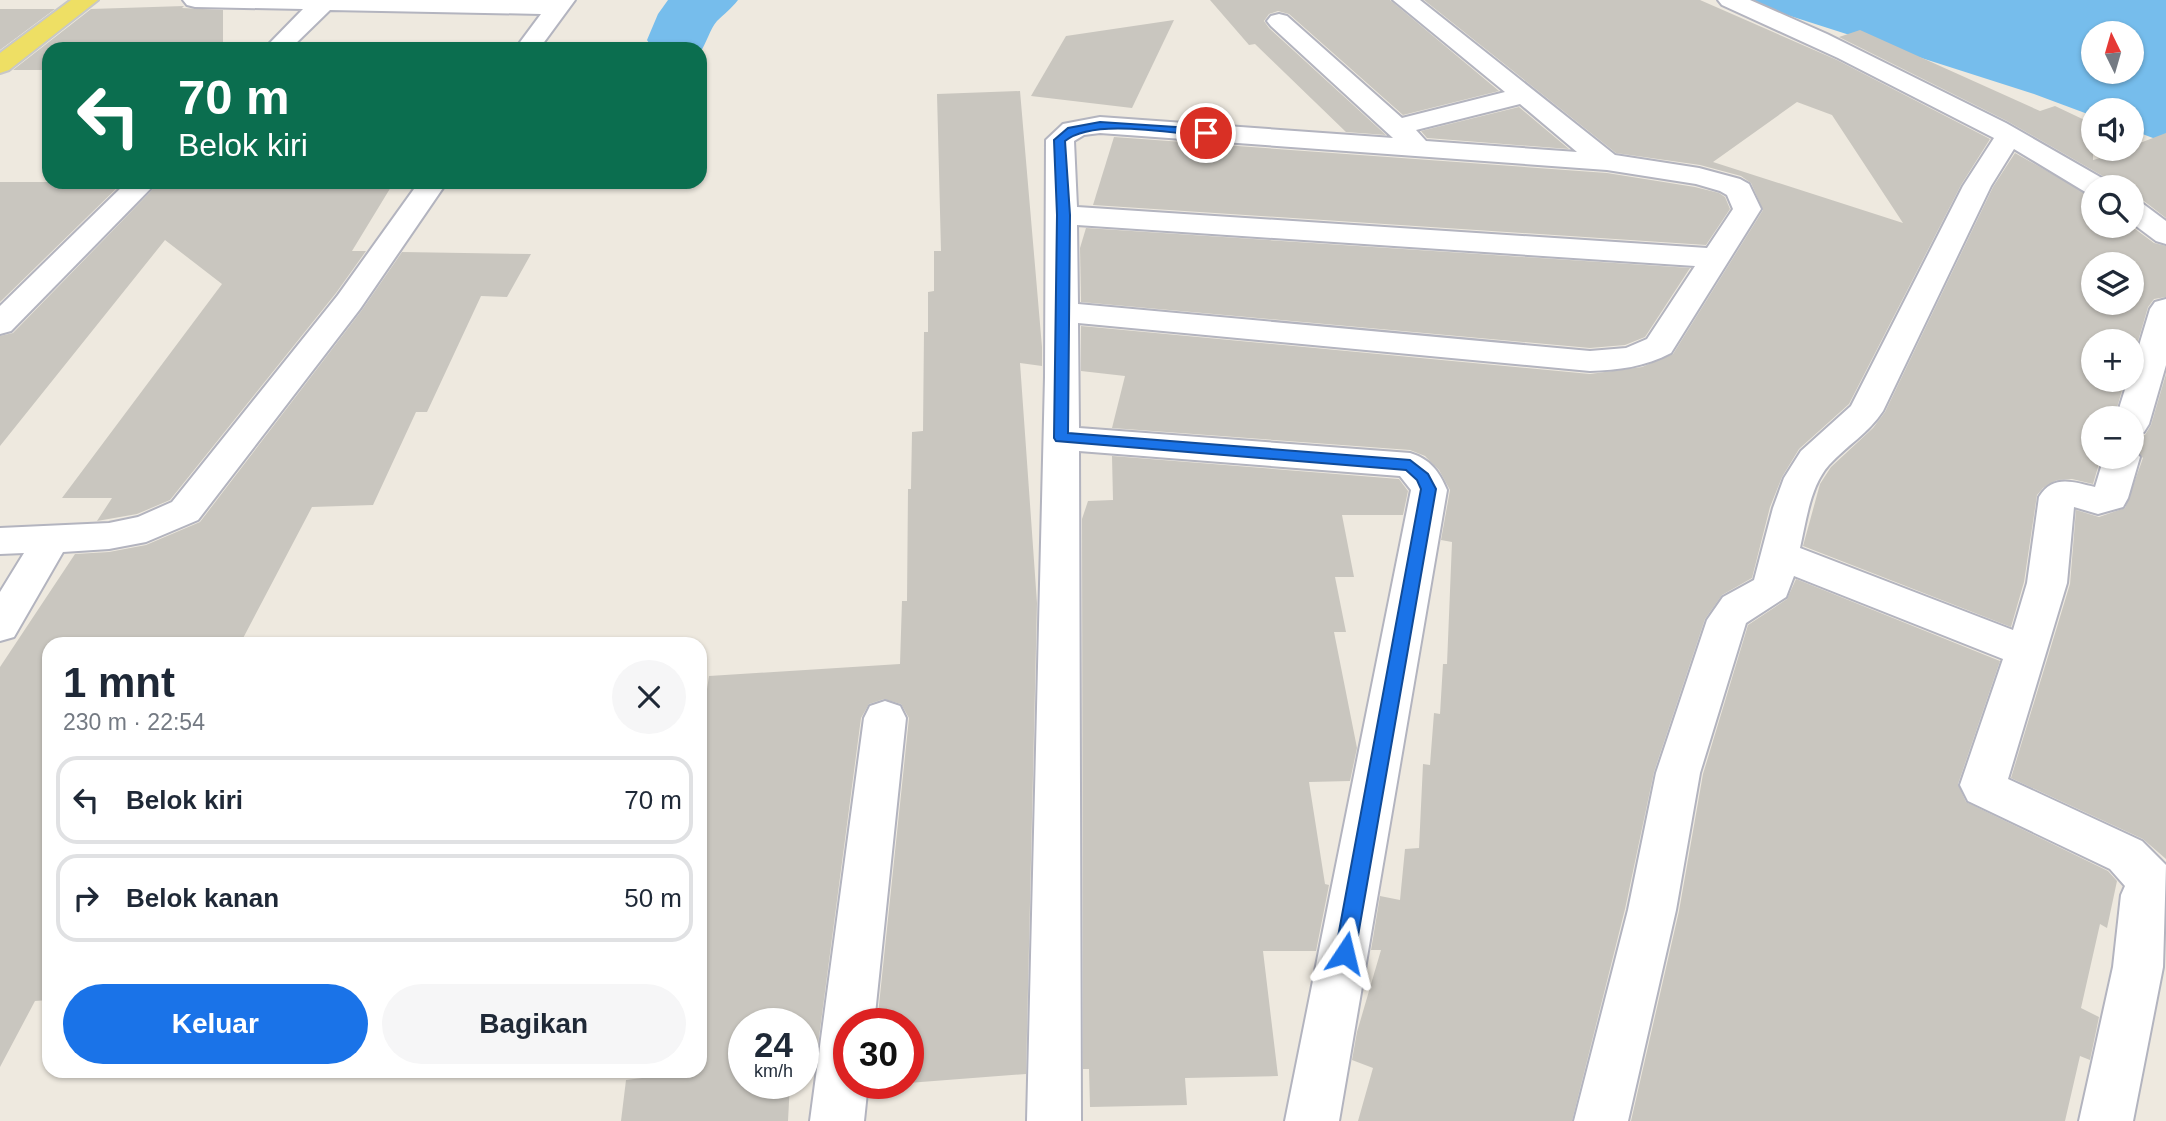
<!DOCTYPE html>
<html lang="id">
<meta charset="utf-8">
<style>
body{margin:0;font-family:Arial,sans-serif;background:#f6f6f7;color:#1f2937;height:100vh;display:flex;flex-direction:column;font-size:26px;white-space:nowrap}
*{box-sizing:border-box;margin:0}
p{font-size:23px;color:#747a83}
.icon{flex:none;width:38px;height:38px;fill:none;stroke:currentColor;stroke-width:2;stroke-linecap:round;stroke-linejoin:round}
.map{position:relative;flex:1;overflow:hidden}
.side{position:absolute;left:42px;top:637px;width:665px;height:441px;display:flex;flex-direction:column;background:#fff;border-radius:21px;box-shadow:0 2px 5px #0004}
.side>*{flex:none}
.top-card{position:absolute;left:42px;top:42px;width:665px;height:147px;border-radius:21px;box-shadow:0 2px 5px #0004;background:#0b6e4f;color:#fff;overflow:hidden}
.needle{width:46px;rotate:355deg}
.fabs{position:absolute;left:2081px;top:21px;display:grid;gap:14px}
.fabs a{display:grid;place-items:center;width:63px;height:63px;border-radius:50%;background:#fff;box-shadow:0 2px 5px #0004;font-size:35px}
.speed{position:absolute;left:728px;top:1008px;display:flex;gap:14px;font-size:35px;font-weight:700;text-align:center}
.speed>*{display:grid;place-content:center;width:91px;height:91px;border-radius:50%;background:#fff;box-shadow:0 2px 5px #0004;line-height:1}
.speed small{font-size:18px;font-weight:400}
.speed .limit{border:10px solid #d22;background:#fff;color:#111}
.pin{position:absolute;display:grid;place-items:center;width:60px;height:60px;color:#fff;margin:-30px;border:4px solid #fff;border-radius:50%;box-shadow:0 2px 7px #0007}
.me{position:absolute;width:77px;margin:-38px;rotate:10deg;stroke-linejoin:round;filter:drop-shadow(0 0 5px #0008)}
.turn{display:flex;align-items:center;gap:24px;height:147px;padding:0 21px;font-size:32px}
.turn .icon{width:91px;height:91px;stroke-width:2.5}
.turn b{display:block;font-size:49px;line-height:60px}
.round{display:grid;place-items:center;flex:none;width:74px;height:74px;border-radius:37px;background:#f6f6f7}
.overview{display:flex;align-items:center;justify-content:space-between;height:119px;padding:0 21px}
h1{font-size:42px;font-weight:800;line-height:52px}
.action{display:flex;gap:14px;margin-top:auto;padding:14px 21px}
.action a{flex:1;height:80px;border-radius:42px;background:#1a73e8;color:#fff;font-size:28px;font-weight:800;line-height:80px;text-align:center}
.action a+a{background:#f6f6f7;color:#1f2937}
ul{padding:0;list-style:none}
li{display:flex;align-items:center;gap:21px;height:88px;margin:0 14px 10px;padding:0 7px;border:4px solid #e0e1e3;border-radius:21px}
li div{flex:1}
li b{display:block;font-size:26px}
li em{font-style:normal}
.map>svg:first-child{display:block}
</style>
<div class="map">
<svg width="2166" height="1121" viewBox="0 0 2166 1121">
<rect width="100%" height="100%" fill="#eee9df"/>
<!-- water -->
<path fill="#76bdec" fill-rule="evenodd" d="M1750 0H2166V143L2132 130V110H2093V116L2034 94 1784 14ZM2093 33H2132V72H2093Z"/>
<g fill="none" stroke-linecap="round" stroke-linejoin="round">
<!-- river -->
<path fill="#76bdec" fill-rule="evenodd" d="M668 0H738C731 9 724 14 717 21 710 29 706 44 700 53V49H653L647 40 658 14Z"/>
</g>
<!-- building -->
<g fill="#c9c6bf" fill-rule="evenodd">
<path d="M1210 0H1390L1499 91 1403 115 1289 14 1278 11 1269 14 1264 21 1269 28 1386 135 1346 132 1255 44 1249 45Z"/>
<path d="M1424 0H1700L1837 60 1990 139 1961 185 1849 404 1799 449 1782 477 1770 507 1752 578 1722 595 1705 619 1654 772 1625 909 1572 1121H1358L1373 1068 1352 1060 1357 1032 1381 950H1371L1380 896 1400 900 1405 849 1419 848 1423 764 1430 765 1434 713 1440 714 1443 664H1447L1452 542 1441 540 1450 490 1439 470 1425 456 1410 450 1112 428 1125 376 1081 371V326L1590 374 1642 367 1673 354 1763 210 1751 183 1741 176 1700 165 1616 153ZM1797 102 1832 115 1903 223 1713 162Z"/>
<path d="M184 6 182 8 223 10V48L49 49V70H13L91 9Z"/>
<path d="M0 9H55L0 50Z"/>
<path d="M1174 20 1132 108 1031 96 1066 36Z"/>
<path d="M1860 30 2040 111 2055 106 2093 124V160L2132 149V146L2166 133V218L2144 201 2132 198V187H2114L2108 179 2007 121 1839 37Z"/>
<path d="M1020 91 1042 347V366L1020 363 1037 603 1026 1074 908 1083V1024H877L909 718 901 704 884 699 869 704 861 718 816 1060H803V1024H744V1083H790L788 1121H621L626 1080 642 1078 643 1071H700V735L709 676 900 664 902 601H907L908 489H911L912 432 923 431 924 332H928V292L934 291V251H941L937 94Z"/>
<path d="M1519 107 1569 149 1427 138 1421 131Z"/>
<path d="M1114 137 1607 173 1695 187 1719 193 1725 197 1730 209 1706 245 1093 205Z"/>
<path d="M2015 153 2093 197V226H2131L2154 243 2166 246V297L2154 299 2148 307 2132 362V341H2093V380H2125L2114 418H2093V457H2101L2093 484 2072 479 2057 480 2043 488 2037 495 2024 582 2011 627 1803 546 1820 484 1831 467 1873 428 1885 412 1993 187ZM2093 264H2132V303H2093Z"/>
<path d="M0 182H123L0 302Z"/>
<path d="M160 182H394L352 251H366L336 293 170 500 137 514 97 521 112 498H62L222 284 165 240 0 446V336L13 333Z"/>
<path d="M1086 228 1690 268 1645 337 1625 345 1590 348 1081 302 1080 248Z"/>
<path d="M402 252 531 254 507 297 481 296 427 412H416L373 505 312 507 240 644H49V1000L35 1001 0 1067V667L75 554 109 552 146 545 200 522 362 310Z"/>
<path d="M2166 374V859L2143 839 2011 778 2070 584 2076 510 2099 517 2125 508 2143 458 2132 446V437L2145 435 2151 425Z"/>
<path d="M1112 456 1399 479 1408 491 1403 515H1342L1354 577H1335L1346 632H1334L1357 748 1350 781 1309 782 1325 884 1329 885 1316 951H1263L1278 1076 1185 1078 1187 1105 1090 1107 1089 1069H1083L1082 519 1088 501 1113 500Z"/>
<path d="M1796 579 2000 661 1958 784 1966 802 2108 871 2117 881 2107 928 2100 924 2081 1008 2099 1017 2090 1060 2080 1056 2065 1121H1631L1679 911 1703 774 1748 625 1787 599Z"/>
</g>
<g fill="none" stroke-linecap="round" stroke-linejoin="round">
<!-- minor casing -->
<g stroke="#b3b4bf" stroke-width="4">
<g id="minor">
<path d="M183 0H575L539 49H515L541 14 330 10 290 49H264L303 9 195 7 187 5Z"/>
<path d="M1393 0H1420L1615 155 1699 168 1740 179 1749 184 1761 209 1671 353C1645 367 1618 370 1590 371L1078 323 1079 428 1410 453C1430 459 1439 471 1447 490L1339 1121H1285L1411 490 1400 476 1079 451 1081 1121H1027L1045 377 1046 140 1063 124 1100 117 1393 138 1271 26 1267 21 1271 16 1279 14 1287 16 1402 118 1505 92ZM1520 104 1577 152 1426 141 1416 130ZM1100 133 1607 170 1696 184 1720 191 1727 195 1733 209 1707 248 1077 207 1074 141 1084 135ZM1077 225 1695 266 1647 339 1626 348 1590 351 1078 304Z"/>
<path d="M1718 0H1750L1827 34 2006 123 2107 181 2111 187H2093V195L2087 193 2014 149 1991 186 1883 411C1869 433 1846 446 1829 465 1810 486 1806 522 1800 548L2013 630 2027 583 2039 497C2053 474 2073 482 2095 487L2104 457H2132V448L2140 457 2128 498 2123 507 2098 514 2074 507 2067 583 2008 779 2142 841 2166 865 2163 967 2133 1121H2079L2113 967 2121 895 2125 886 2110 869 1968 801 1960 785 2003 659 1794 576 1786 597 1746 623 1700 773 1676 910 1628 1121H1574L1628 910 1656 773 1707 620 1723 597 1754 580 1773 508 1784 478 1801 451 1851 406 1963 186 1994 138 1838 58 1722 5Z"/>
<path d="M127 182H157L11 331 0 334V306Z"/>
<path d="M419 182H447L360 309 198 520 146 542 109 549 63 552 14 637 0 641V592L24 553 0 554V528L109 523 138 517 172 502 338 295Z"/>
<path d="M2132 200 2142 203 2166 221V244L2156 241 2132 223Z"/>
<path d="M2166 299V365L2149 424 2144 432 2132 435V418H2116L2128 380H2132V369L2150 309 2155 302Z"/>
<path d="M885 701 900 706 906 718 874 1024H849V1083H868L864 1121H810L864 718 870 706Z"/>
</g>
</g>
<!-- primary casing -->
<g stroke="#c8c8c8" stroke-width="4">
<path id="primary" d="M71 0H98L9 70 0 73V53Z"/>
</g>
<!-- minor -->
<use href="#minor" fill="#fff" fill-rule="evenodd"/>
<!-- primary -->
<use href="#primary" fill="#eedf64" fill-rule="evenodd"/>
</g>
<!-- route -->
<path fill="#1a73e8" stroke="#114b97" stroke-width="2" d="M1100 122 1206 129 1211 133 1206 136C1170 133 1093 118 1065 141L1070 215 1068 433 1410 460 1428 474 1436 489 1355 953 1352 960 1345 962 1338 960 1335 953 1421 489 1417 480 1406 470 1056 441 1054 438 1057 215 1054 140 1068 128Z"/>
</svg>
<div class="fabs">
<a><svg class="needle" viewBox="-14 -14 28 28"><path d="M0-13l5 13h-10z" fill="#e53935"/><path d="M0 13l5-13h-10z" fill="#747a83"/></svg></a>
<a><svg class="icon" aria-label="sound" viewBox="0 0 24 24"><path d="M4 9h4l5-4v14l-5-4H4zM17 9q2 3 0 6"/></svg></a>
<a><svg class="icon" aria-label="search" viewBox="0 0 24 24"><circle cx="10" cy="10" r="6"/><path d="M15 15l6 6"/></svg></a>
<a><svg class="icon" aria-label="layers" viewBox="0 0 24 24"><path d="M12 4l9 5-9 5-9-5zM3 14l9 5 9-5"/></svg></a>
<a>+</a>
<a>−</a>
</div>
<div class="speed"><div>24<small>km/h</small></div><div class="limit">30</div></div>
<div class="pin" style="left:1206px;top:133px;background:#d93025"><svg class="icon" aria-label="arrive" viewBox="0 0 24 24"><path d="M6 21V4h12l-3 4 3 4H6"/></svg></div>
<svg class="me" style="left:1345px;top:953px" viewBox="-20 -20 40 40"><path d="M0-17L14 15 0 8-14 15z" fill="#1a73e8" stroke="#fff" stroke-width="4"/></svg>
<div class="top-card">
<div class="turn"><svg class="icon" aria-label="left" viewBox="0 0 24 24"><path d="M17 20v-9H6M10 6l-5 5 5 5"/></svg><div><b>70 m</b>Belok kiri</div></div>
</div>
<section class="side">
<div class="overview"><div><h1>1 mnt</h1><p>230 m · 22:54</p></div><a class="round"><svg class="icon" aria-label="close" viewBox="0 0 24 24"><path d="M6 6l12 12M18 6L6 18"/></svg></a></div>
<ul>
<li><svg class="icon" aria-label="left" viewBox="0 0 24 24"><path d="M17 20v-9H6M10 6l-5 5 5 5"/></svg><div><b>Belok kiri</b></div><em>70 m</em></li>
<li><svg class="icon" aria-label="right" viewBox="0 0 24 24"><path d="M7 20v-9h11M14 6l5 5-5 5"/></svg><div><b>Belok kanan</b></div><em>50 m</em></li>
</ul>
<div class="action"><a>Keluar</a><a>Bagikan</a></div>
</section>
</div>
